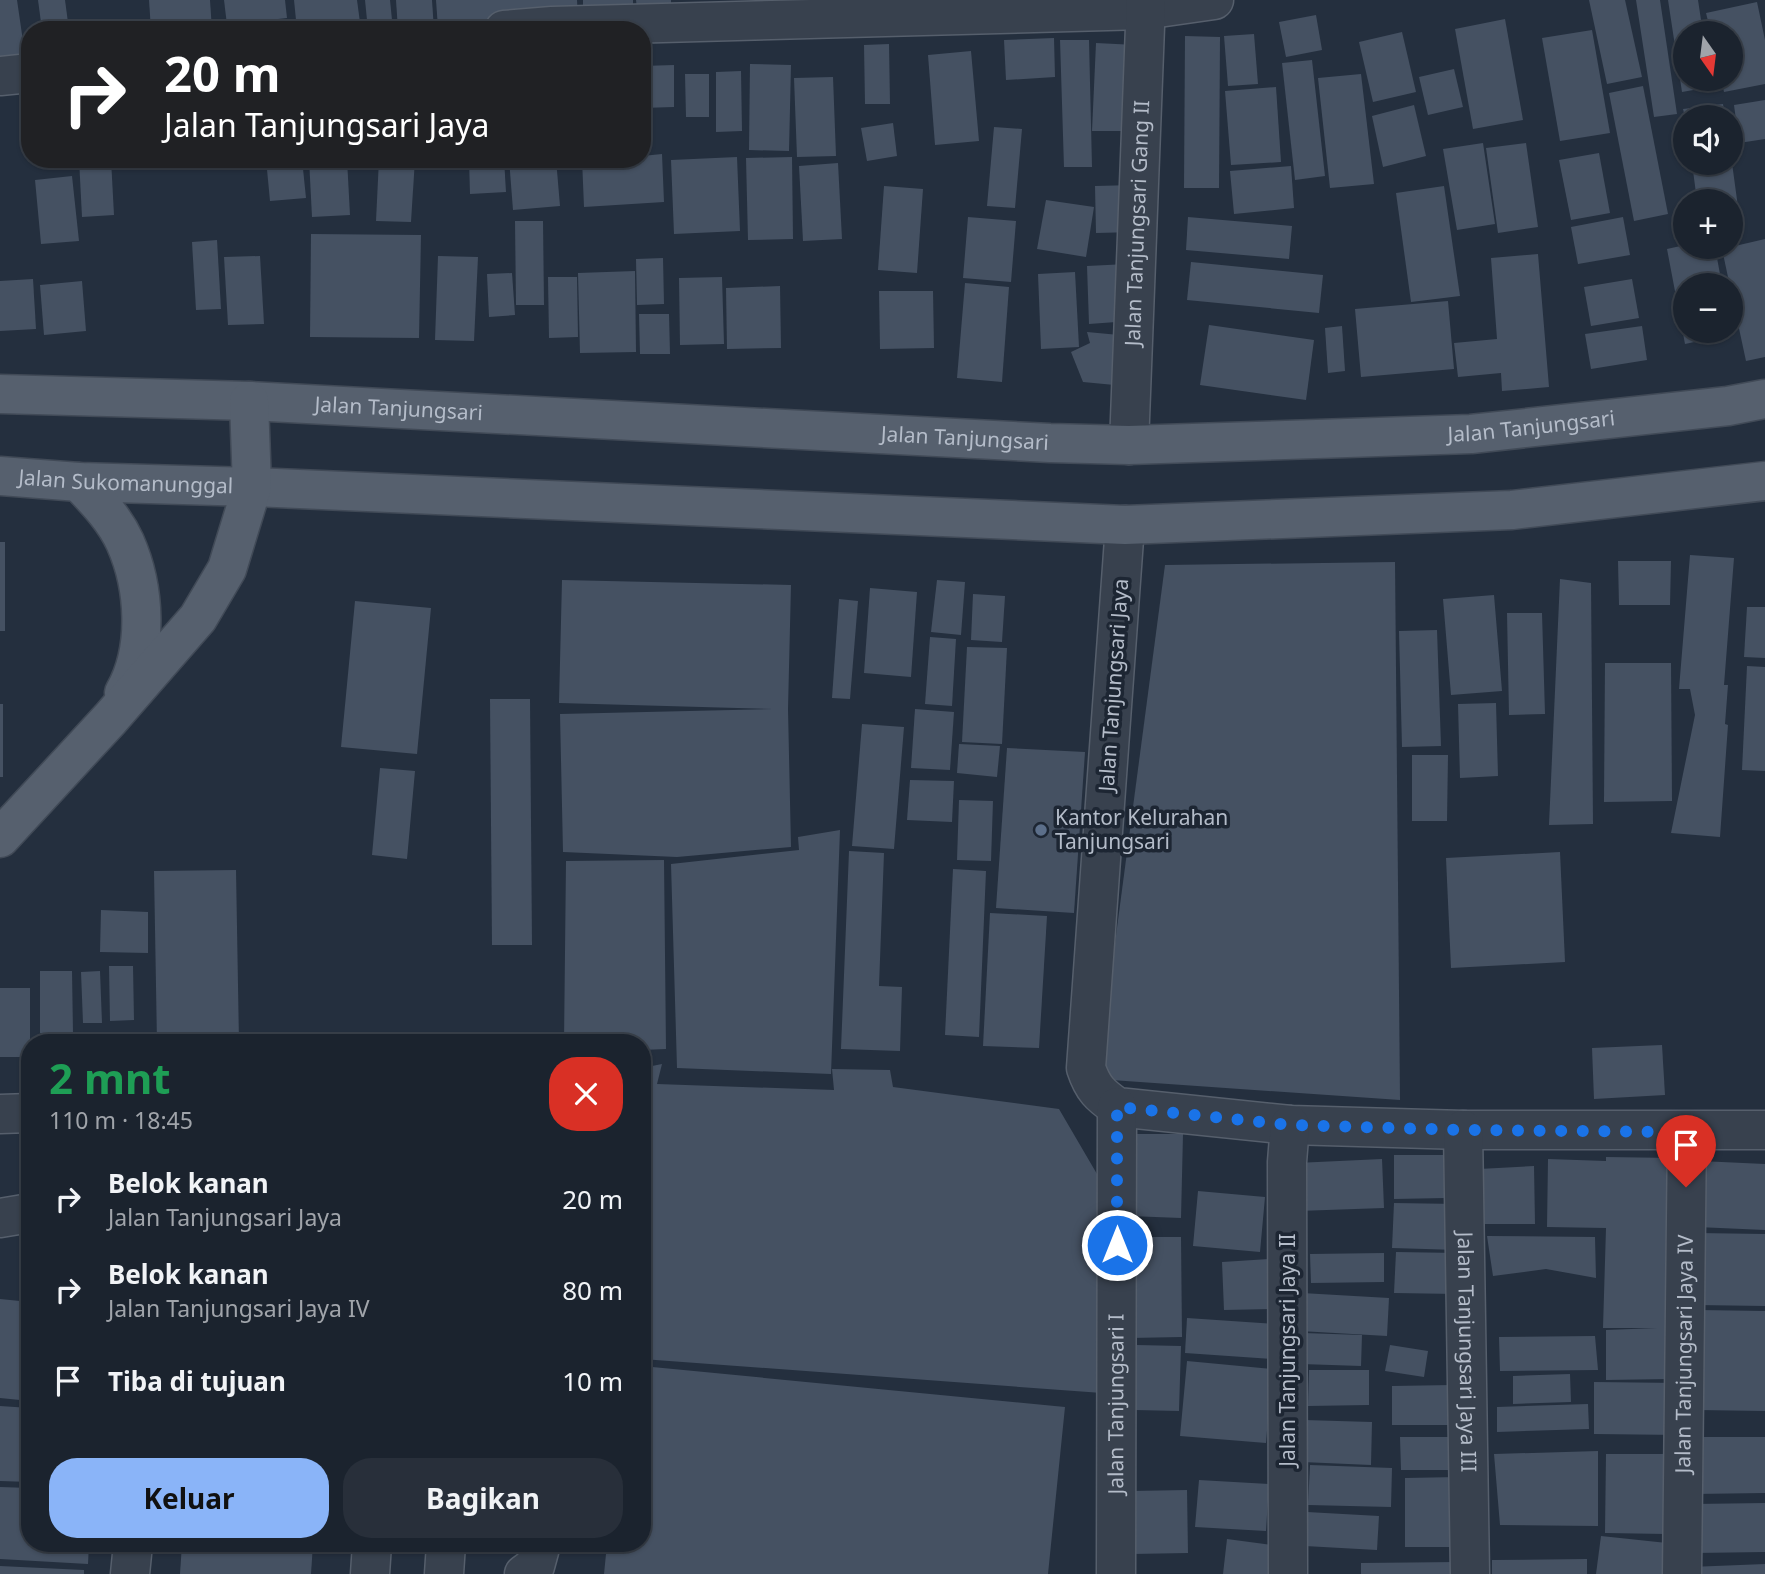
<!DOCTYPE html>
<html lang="id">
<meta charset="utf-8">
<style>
body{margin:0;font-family:"Noto Sans",sans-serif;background:#282f3a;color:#f1f3f6;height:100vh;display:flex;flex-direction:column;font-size:26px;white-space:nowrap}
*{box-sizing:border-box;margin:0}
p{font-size:23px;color:#a0a4aa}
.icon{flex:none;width:38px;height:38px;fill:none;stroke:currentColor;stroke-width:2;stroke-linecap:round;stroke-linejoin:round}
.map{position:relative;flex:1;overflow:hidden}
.drawer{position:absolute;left:21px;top:1034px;width:630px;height:518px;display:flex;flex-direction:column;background:#1b232e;border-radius:28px;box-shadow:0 2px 5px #0004,0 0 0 2px #39404a}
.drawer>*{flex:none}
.top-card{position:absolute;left:21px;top:21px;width:630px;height:147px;border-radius:28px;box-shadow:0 2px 5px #0004,0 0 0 2px #39404a;background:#202124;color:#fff;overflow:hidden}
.needle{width:46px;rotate:166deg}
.tools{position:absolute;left:1673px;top:21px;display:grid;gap:14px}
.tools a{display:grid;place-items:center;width:70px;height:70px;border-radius:50%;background:#1b232e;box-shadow:0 2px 5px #0004,0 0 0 2px #39404a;font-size:35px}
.pin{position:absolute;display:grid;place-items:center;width:60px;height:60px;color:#fff;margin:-72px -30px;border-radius:50% 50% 50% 0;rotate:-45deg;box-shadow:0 0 7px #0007}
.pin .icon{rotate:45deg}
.me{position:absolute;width:77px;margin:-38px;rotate:0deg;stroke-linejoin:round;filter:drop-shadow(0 0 5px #0008)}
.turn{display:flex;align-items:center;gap:24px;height:147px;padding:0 28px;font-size:32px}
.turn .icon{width:91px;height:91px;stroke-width:2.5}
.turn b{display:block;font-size:49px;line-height:60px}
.round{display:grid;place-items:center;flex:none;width:74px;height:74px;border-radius:28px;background:#282f3a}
.headline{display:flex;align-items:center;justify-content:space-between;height:119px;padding:0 28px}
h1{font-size:42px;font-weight:700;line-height:52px;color:#1e9e55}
.button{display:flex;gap:14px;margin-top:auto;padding:14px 28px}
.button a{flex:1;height:80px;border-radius:28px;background:#8ab4f8;color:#111;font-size:28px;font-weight:700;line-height:80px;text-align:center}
.button a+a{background:#282f3a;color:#f1f3f6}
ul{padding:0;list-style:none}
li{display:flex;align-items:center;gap:21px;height:91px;padding:0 28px}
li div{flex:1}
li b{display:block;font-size:26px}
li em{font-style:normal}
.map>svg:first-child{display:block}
</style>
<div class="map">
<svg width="1765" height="1574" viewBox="0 0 1765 1574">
<rect width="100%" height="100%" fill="#242f3e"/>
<!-- building -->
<g fill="#455162">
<path d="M0 0H17L25 55 0 58Z"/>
<path d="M38 0H65L69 30H42Z"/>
<path d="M149 0H210L212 30H151Z"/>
<path d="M224 0H285L287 18 227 25Z"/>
<path d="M294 0H357L361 30H297Z"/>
<path d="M365 0H390L393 30H368Z"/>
<path d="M396 0H432L434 30H398Z"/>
<path d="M436 0H577L578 19 438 28Z"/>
<path d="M583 0H633V12L583 14Z"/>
<path d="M636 0H671V9H637Z"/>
<path d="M1589 0H1625L1642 77 1607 84Z"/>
<path d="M1636 0H1660L1677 114 1654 117Z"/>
<path d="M1668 0H1698L1703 33H1685V79H1710L1711 87 1682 92Z"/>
<path d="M1757 2 1765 40V84L1724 92 1721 79H1731V33H1711L1706 13Z"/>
<path d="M1316 15 1322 50 1286 57 1279 22Z"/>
<path d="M1505 19 1523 120 1473 129 1455 29Z"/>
<path d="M1592 30 1610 133 1560 141 1542 38Z"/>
<path d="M1402 32 1416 92 1373 102 1359 42Z"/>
<path d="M1254 34 1258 84 1228 86 1224 36Z"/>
<path d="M1185 36 1220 37 1219 188H1184Z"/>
<path d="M1054 38 1055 77 1006 80 1004 40Z"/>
<path d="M1060 40H1089L1092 167H1064Z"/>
<path d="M1096 43 1136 45 1132 131H1092Z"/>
<path d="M889 44 890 104H865L864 45Z"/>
<path d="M971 51 979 141 935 145 928 55Z"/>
<path d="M1312 60 1325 176 1295 180 1282 63Z"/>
<path d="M750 64 791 65 789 151 749 150Z"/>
<path d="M674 65V107L642 108V66Z"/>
<path d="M1454 69 1463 107 1428 115 1419 77Z"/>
<path d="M741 71 742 131 716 132V72Z"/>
<path d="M685 74H709V117H686Z"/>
<path d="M1361 74 1374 184 1330 188 1318 78Z"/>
<path d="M833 77 836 156 797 157 794 78Z"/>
<path d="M1643 86 1668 214 1634 221 1609 93Z"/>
<path d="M1276 87 1281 162 1231 165 1225 91Z"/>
<path d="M1765 100V139L1739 143 1734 105Z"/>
<path d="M1723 104 1725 117H1685L1683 109Z"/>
<path d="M1414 105 1426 156 1383 167 1372 116Z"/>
<path d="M893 123 897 156 867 161 861 128Z"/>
<path d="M994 127 1022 129 1015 208 987 206Z"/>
<path d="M1483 143 1495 224 1457 230 1443 149Z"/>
<path d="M1526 143 1538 227 1498 233 1486 148Z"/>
<path d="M1599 153 1610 213 1571 220 1559 160Z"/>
<path d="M662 154 664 202 584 207 582 159H642V156Z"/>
<path d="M737 157 740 231 674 234 671 160Z"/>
<path d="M792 157 793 239 748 240 746 158Z"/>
<path d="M79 159H111L114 215 82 217Z"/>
<path d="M266 159H302L306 198 270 201Z"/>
<path d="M309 159H347L350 215 312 217Z"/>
<path d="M379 159H415L411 222 376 221Z"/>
<path d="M469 159H504L506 192 470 194Z"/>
<path d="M509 159H556L560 206 513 210Z"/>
<path d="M838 163 842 239 803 241 799 166Z"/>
<path d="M1692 163H1732L1738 207 1731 208V201H1697Z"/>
<path d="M1291 166 1294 208 1234 214 1230 171Z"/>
<path d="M72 176 79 241 41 244 35 180Z"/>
<path d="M1134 185 1136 232 1096 233 1095 186Z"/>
<path d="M884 186 923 189 917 273 878 270Z"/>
<path d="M1444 186 1460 296 1411 302 1396 193Z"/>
<path d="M1046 200 1094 207 1086 257 1037 249Z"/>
<path d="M968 217 1016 221 1011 282 963 278Z"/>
<path d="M1188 217 1292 226 1289 259 1186 250Z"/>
<path d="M1623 217 1630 255 1578 264 1571 227Z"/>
<path d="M515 221H543L544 305H516Z"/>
<path d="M311 234 421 235 419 338 310 337Z"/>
<path d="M1765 239V357L1746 361 1722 249Z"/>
<path d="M217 240 221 309 196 310 192 242Z"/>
<path d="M1685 245 1715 247 1722 285H1685V331H1731L1732 334 1685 344 1667 249Z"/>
<path d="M1538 254 1549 387 1502 391 1501 373 1458 377 1454 343 1497 339 1491 258Z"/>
<path d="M260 256 264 324 228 325 224 257Z"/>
<path d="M438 256 478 257 474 341 435 340Z"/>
<path d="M663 258 664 304 637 305 636 259Z"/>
<path d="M1191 262 1323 275 1319 313 1187 300Z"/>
<path d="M1127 264 1130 321 1089 324 1087 266Z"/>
<path d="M635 271 636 352 580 353 578 273Z"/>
<path d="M1075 272 1079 347 1041 349 1038 274Z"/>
<path d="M512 273 515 315 489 317 487 274Z"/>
<path d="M548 277H577L578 337 549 338Z"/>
<path d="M722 277 724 344 680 345 679 278Z"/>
<path d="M33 279 36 329 0 331V281Z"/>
<path d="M1632 279 1639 318 1591 326 1584 287Z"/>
<path d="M82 281 86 331 44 335 40 285Z"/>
<path d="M965 283 1009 287 1002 382 957 378Z"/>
<path d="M780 286 781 348 727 349 726 288Z"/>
<path d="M879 291H933L934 348 880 349Z"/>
<path d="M1448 301 1454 369 1361 377 1355 309Z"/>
<path d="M639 314H669L670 354H640Z"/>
<path d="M1209 325 1314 340 1306 400 1200 385Z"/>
<path d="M1342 326 1345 371 1328 373 1325 328Z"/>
<path d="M1642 326 1647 360 1591 369 1585 334Z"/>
<path d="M1087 332 1130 336 1125 386 1083 382 1071 352 1090 343Z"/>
<rect x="0" y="542" width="5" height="89"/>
<path d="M1690 555 1734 558 1724 685H1728L1725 724 1728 725 1720 837 1671 833 1695 715 1690 689H1679Z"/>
<path d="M1618 561H1671L1670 605H1619Z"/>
<path d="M1395 562 1400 1100 1097 1079 1165 565Z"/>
<path d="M1560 579 1591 583 1593 824 1549 825Z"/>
<path d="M562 580 791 585 788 709 791 847 677 857 563 852 560 714 773 709 559 703Z"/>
<path d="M937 580 965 582 961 635 931 632Z"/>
<path d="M870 588 917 592 911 677 864 673Z"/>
<path d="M973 594 1005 596 1002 642 971 640Z"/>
<path d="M1494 595 1502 691 1451 695 1443 599Z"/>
<path d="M839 599 858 601 850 699 832 698Z"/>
<path d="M355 601 431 608 417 754 341 747Z"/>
<path d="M1747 607H1765V658L1744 657Z"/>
<path d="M1507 613H1542L1545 714 1509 715Z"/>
<path d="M1437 630 1441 746 1402 747 1399 631Z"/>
<path d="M930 637 956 639 952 706 925 704Z"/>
<path d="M967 647 1007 648 1002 744 962 742Z"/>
<path d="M1605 663H1671L1672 801 1604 802Z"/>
<path d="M1747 666 1765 667V771L1742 770Z"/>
<path d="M490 699H530L532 945H492Z"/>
<path d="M1496 703 1498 776 1460 778 1458 704Z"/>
<rect x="0" y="704" width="3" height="73"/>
<path d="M915 709 954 712 950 770 911 768Z"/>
<path d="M862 724 904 727 894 849 852 846Z"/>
<path d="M959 744 1000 746 997 777 957 773Z"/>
<path d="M1007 748 1085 752 1074 913 996 908Z"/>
<path d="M1412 755H1448L1447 821H1412Z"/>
<path d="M380 768 415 771 407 859 372 855Z"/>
<path d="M910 780 954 781 952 822 907 820Z"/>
<path d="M959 800 993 801 991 861 957 860Z"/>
<path d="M840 830 831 1074 677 1068 671 864 799 850 798 837Z"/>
<path d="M849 851 884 853 879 986 902 987 900 1051 841 1049Z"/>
<path d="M1560 852 1565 962 1451 968 1446 858Z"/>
<path d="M664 860 666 1049 642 1050V1043H564L566 861Z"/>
<path d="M953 869 986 871 979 1037 945 1035Z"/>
<path d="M236 870 239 1043H157L154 871Z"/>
<path d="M101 910 148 912V953L100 952Z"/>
<path d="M990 913 1047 916 1039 1048 983 1046Z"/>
<path d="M109 966H133L134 1020 110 1021Z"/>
<path d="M40 971H72L73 1033H40Z"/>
<path d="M100 971 102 1023H83L81 972Z"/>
<rect x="0" y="988" width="30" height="69"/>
<path d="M150 1033 151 1043H78V1037Z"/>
<path d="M1662 1045 1665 1095 1594 1099 1592 1048Z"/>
<path d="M662 1064 657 1084 834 1090 832 1069 890 1070 893 1087 1059 1109 1097 1174 1102 1393 642 1359V1068Z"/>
<path d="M1131 1134H1183L1181 1218 1129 1216Z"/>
<path d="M1394 1155H1447L1446 1198 1394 1199Z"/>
<path d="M1606 1157 1674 1158 1670 1379 1606 1380V1330L1657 1328H1603L1606 1228 1547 1227 1548 1159 1606 1161Z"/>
<path d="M1382 1159 1384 1208 1298 1211 1296 1163Z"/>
<path d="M1700 1161 1765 1164V1230L1697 1227Z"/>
<path d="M1534 1166 1535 1224H1483L1479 1169Z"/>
<path d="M1198 1191 1265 1197 1260 1252 1193 1246Z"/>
<path d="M1394 1203 1458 1204V1250L1392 1248Z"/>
<path d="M1697 1233 1765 1234V1306L1696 1305Z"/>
<path d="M1487 1236 1595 1237 1596 1278 1546 1269 1493 1276Z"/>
<path d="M1129 1237H1181L1182 1337 1130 1338Z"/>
<path d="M1396 1252 1458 1253 1457 1294 1394 1293Z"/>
<path d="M1384 1253V1282L1311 1283 1310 1254Z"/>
<path d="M1269 1259 1272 1309 1224 1310 1222 1262Z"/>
<path d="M1302 1293 1389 1298 1387 1336 1300 1331Z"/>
<path d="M0 1299 30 1302V1401L0 1398Z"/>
<path d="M1698 1310 1765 1311V1411L1697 1410Z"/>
<path d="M1187 1318 1275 1324 1272 1359 1185 1353Z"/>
<path d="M1303 1333 1362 1335 1361 1366 1301 1364Z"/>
<path d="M1595 1336 1598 1370 1500 1371 1499 1337Z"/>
<path d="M1137 1345 1181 1346 1179 1411 1135 1410Z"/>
<path d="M1390 1345 1428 1351 1424 1377 1385 1371Z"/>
<path d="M1187 1361 1272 1369 1266 1443 1180 1436Z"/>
<path d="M642 1366 1065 1407 1048 1574H604L607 1544H642Z"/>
<path d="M1309 1370H1369V1405L1308 1406Z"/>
<path d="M1570 1374 1571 1402 1513 1404V1376Z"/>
<path d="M1594 1382 1680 1383V1435L1594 1434Z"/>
<path d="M1452 1385V1425H1392V1386Z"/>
<path d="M1588 1404 1589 1429 1497 1432V1407Z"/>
<path d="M0 1406 30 1408V1482L0 1481Z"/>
<path d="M1304 1420 1372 1422 1371 1465 1302 1462Z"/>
<path d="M1400 1437H1463L1462 1470H1401Z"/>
<path d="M1694 1437H1765V1493L1694 1494Z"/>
<path d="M1598 1451V1526L1500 1525 1494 1454Z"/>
<path d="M1606 1454H1667L1666 1534 1605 1533Z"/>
<path d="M1310 1465 1392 1468 1391 1507 1308 1505Z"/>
<path d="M1458 1477V1547H1405V1478Z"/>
<path d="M1199 1480 1269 1484 1266 1531 1195 1527Z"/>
<path d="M0 1487 30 1488V1544H89L88 1564 0 1559Z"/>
<path d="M1187 1490 1188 1553 1132 1554 1131 1491Z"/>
<path d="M1765 1503V1552L1695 1553 1694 1504Z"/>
<path d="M1307 1512 1379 1516 1377 1550 1305 1546Z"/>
<path d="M1601 1536 1667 1543 1664 1574H1596Z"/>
<path d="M1227 1539 1272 1545 1269 1574H1223Z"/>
<path d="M182 1544H313L311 1574H180Z"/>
<path d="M1587 1559V1574H1492V1560Z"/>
<path d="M1457 1562V1574H1361V1563Z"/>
<path d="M1765 1564V1574H1690V1567Z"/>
<path d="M0 1566 84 1570V1574H0Z"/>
</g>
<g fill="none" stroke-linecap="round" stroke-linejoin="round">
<!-- minor casing -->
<g stroke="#565f6c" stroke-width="41">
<g id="minor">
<path d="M504 30 552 26 1144 10 1214 0"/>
<path d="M0 76 30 73"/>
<path id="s1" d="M1129 445 1146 0"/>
<path d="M1125 525 1086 1068C1093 1089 1100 1095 1117 1107L1290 1125 1463 1130H1765"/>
<path d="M0 1114 30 1113"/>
<path id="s2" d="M1463 1130 1470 1574"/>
<path d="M0 1218 30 1213"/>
<path d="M130 1574 133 1544"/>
<path d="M370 1574 372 1544"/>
<path d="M444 1574 446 1544"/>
<path d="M524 1574 535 1566 541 1544"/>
<path id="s3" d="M1116 1574 1117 1107"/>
<path d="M1288 1574 1287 1162 1290 1125"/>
<path id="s4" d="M1682 1574 1687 1132"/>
</g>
</g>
<!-- major casing -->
<g stroke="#414a57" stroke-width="41">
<g id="major">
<path id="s5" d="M0 394 249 401 1050 443 1129 445 1471 434 1728 406 1765 399"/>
<path id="s6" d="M0 476 79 482 252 487 1125 525 1512 510 1765 481"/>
<path d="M79 482C96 500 114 518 125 542 145 587 149 649 124 693"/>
<path d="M0 838 110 719 198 618 227 569 252 487 249 401"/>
</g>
</g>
<!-- minor -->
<use href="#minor" stroke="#38414e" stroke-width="38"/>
<!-- major -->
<use href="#major" stroke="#56606e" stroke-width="38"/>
</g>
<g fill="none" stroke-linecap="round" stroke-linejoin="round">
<!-- route -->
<path stroke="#1a73e8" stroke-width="12" stroke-dasharray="0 21.6" d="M1117 1245V1107L1290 1125 1463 1130 1687 1132 1686 1187"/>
</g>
<!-- markers -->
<circle fill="#5c6f8a" stroke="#1d2633" stroke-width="2.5" cx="1041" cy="830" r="7"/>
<g text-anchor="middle" stroke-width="7" stroke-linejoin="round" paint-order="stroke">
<!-- street labels -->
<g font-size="21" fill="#b4bcc9" stroke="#1d2633">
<text dy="7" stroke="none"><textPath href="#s1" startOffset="222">Jalan Tanjungsari Gang II</textPath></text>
<text dy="7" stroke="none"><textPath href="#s5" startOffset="399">Jalan Tanjungsari</textPath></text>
<text dy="7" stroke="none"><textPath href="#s5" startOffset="1533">Jalan Tanjungsari</textPath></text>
<text dy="7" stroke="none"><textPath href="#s5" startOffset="966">Jalan Tanjungsari</textPath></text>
<text dy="7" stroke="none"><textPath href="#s6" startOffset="126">Jalan Sukomanunggal</textPath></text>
<text transform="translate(1114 685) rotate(-86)" y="7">Jalan Tanjungsari Jaya</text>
<text transform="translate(1288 1350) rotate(-90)" y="7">Jalan Tanjungsari Jaya II</text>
<text dy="7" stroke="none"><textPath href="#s2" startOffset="222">Jalan Tanjungsari Jaya III</textPath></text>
<text dy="7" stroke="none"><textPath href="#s4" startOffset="220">Jalan Tanjungsari Jaya IV</textPath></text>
<text dy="7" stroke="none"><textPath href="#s3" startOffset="170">Jalan Tanjungsari I</textPath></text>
</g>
<!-- poi labels -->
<g font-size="21" fill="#b4bcc9" stroke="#1d2633" text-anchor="start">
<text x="1055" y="825">Kantor Kelurahan<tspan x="1055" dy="24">Tanjungsari</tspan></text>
</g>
</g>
</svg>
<div class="tools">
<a><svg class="needle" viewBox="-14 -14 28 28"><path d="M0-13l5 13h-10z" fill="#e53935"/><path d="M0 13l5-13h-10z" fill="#a0a4aa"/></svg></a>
<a><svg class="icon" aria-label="sound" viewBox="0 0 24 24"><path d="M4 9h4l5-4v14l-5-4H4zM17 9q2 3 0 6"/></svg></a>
<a>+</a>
<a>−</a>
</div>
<div class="pin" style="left:1686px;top:1187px;background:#d93025"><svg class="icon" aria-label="arrive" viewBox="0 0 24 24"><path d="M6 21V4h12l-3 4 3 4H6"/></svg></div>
<svg class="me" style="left:1117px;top:1245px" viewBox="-20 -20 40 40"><circle r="17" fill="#1a73e8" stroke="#fff" stroke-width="3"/><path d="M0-11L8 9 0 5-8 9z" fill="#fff"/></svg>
<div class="top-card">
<div class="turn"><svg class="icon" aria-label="right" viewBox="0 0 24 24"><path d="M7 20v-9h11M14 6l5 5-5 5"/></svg><div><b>20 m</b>Jalan Tanjungsari Jaya</div></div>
</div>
<section class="drawer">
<div class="headline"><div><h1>2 mnt</h1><p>110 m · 18:45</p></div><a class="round" style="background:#d93025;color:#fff"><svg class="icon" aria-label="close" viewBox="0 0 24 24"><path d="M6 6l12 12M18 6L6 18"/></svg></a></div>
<ul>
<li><svg class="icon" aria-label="right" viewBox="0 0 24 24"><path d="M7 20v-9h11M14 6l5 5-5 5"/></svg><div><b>Belok kanan</b><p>Jalan Tanjungsari Jaya</p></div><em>20 m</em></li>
<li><svg class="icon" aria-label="right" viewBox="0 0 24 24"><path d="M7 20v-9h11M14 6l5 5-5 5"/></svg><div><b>Belok kanan</b><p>Jalan Tanjungsari Jaya IV</p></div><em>80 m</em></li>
<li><svg class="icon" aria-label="arrive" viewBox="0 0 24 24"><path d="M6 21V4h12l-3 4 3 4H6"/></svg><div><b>Tiba di tujuan</b></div><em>10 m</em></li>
</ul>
<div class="button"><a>Keluar</a><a>Bagikan</a></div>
</section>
</div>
